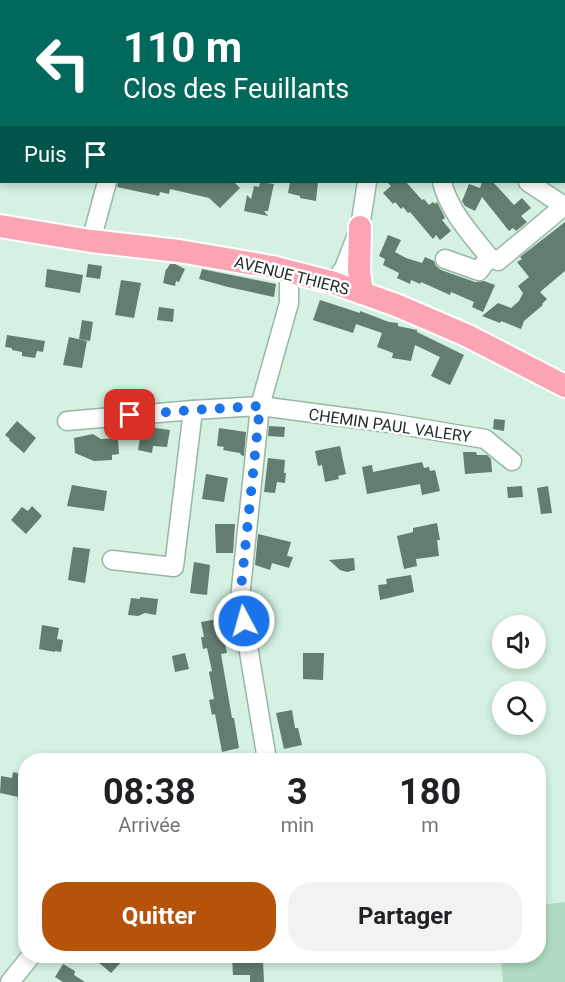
<!DOCTYPE html>
<html lang="fr">
<meta charset="utf-8">
<style>
body{margin:0;font-family:Roboto,sans-serif;background:#f2f2f2;color:#202124;height:100vh;display:flex;flex-direction:column;font-size:22px;white-space:nowrap}
*{box-sizing:border-box;margin:0}
p{font-size:20px;color:#757577}
.icon{flex:none;width:33px;height:33px;fill:none;stroke:currentColor;stroke-width:2;stroke-linecap:round;stroke-linejoin:round}
.map{position:relative;flex:1;overflow:hidden}
.panel{position:absolute;left:18px;top:753px;width:528px;height:210px;display:flex;flex-direction:column;background:#fff;border-radius:24px;box-shadow:0 3px 9px #0003}
.panel>*{flex:none}
.top-card{position:absolute;left:0px;top:0px;width:566px;height:183px;box-shadow:0 3px 9px #0003;background:#00695c;color:#fff;overflow:hidden}
.controls{position:absolute;left:492px;top:615px;display:grid;gap:12px}
.controls a{display:grid;place-items:center;width:54px;height:54px;border-radius:50%;background:#fff;box-shadow:0 3px 9px #0003;font-size:30px}
.pin{position:absolute;display:grid;place-items:center;width:51px;height:51px;color:#fff;margin:-26px;border-radius:12px;box-shadow:0 3px 9px #0006}
.me{position:absolute;width:66px;margin:-33px;rotate:354deg;stroke-linejoin:round;filter:drop-shadow(0 0 4px #0008)}
.turn{display:flex;align-items:center;gap:21px;height:126px;padding:0 24px;font-size:27px}
.turn .icon{width:78px;height:78px;stroke-width:2.5}
.turn b{display:block;font-size:42px;line-height:51px}
.then{display:flex;align-items:center;height:57px;padding:0 24px;background:#0003;gap:12px;font-size:22px}
.eta{display:flex;justify-content:space-evenly;align-items:center;height:102px;text-align:center}
.eta b{font-size:36px;font-weight:700;line-height:42px}
.cta{display:flex;gap:12px;margin-top:auto;padding:12px 24px}
.cta a{flex:1;height:69px;border-radius:24px;background:#b45309;color:#fff;font-size:24px;font-weight:700;line-height:69px;text-align:center}
.cta a+a{background:#f2f2f2;color:#202124}
.map>svg:first-child{display:block}
</style>
<div class="map">
<svg width="565" height="982" viewBox="0 0 565 982">
<rect width="100%" height="100%" fill="#d4f1e1"/>
<!-- green -->
<path fill="#afdbc3" d="M565 902V982H503L501 956H538L539 905Z"/>
<!-- building -->
<g fill="#637d6f">
<path d="M118 182H234L240 188 220 208 209 198 170 189 169 194 160 192 159 196 117 187Z"/>
<path d="M260 182 274 184 268 211H264L268 216 244 211 247 195 251 199 254 186 259 187Z"/>
<path d="M290 182H318L316 201 300 198V196L288 193Z"/>
<path d="M387 182H406L422 200 424 199 429 205 433 202 435 204 437 202 445 218 442 220 451 231 440 240 436 235 433 239 410 212 408 213 403 207 401 209 395 202 393 204 383 193 391 186Z"/>
<path d="M482 182H493L514 205 522 198 531 208 521 216 527 222 516 231 513 228 509 231 482 197 475 211 465 206 462 201 469 184 480 188Z"/>
<path d="M565 222V271L540 292 547 299 542 304 543 305 524 321 521 329 501 321 500 323 482 316 498 303 511 308 519 301 523 293 518 286 529 277 517 262 522 259 520 257Z"/>
<path d="M388 235 401 240 395 252 406 258 422 263 425 257 434 261 436 266 441 270 475 282 484 281 495 285 483 312 472 307 474 302 451 292 450 295 421 282 420 284 411 280 410 284 397 278 399 273 383 265 385 259 379 256Z"/>
<path d="M88 264 102 266 100 279 86 277Z"/>
<path d="M170 264H175L185 269 179 282 176 281 175 286 163 283 166 269H167Z"/>
<path d="M47 269 83 275 80 293 45 287Z"/>
<path d="M202 269 276 284 274 297 228 287 199 279Z"/>
<path d="M121 280 141 283 134 318 115 315Z"/>
<path d="M320 300 360 313V311L389 322 398 323V326L417 330V332L464 355 450 385 431 376 440 357 415 345 411 361 392 358 393 353 377 347 382 333 356 324 353 333 313 320Z"/>
<path d="M159 307 174 309 173 322 157 320Z"/>
<path d="M82 320 93 322 90 341 79 339Z"/>
<path d="M7 335 45 341 43 352 37 351 35 358 22 356V352L12 350V348L5 347Z"/>
<path d="M69 337 87 341 82 368 63 365Z"/>
<path d="M494 419 505 420 504 431 493 429Z"/>
<path d="M17 421 36 438 24 453 9 440 10 439 5 435Z"/>
<path d="M142 426 170 430 167 447 153 446 152 453 138 450Z"/>
<path d="M269 426 285 427 284 437 268 436Z"/>
<path d="M219 428 246 432 244 456 241 455 240 453 223 450 224 447 217 446Z"/>
<path d="M93 434 101 439 118 438 119 454 112 455V460L94 461 75 453 74 438Z"/>
<path d="M340 446 346 474 338 476 339 479 325 482 322 465 318 466 315 451Z"/>
<path d="M463 452H476L477 455H487L491 459 492 472 465 474Z"/>
<path d="M268 458 285 460 284 473H286L285 483 277 482 275 493 264 492Z"/>
<path d="M422 462 424 468 429 467 430 471 435 470 440 491 422 495 420 484 367 494 362 467 372 465 373 472Z"/>
<path d="M206 474 228 478 224 502 202 499Z"/>
<path d="M72 485 107 491 104 511 67 506Z"/>
<path d="M522 486 523 497 508 498 507 487Z"/>
<path d="M548 486 552 513 541 514 537 488Z"/>
<path d="M32 506 42 516 26 534 11 520 22 507 28 511Z"/>
<path d="M437 523 440 540H437L439 556 416 559 417 566 404 569 397 536 413 532V528Z"/>
<path d="M215 524H235L233 553H216Z"/>
<path d="M258 534 291 542 287 556 293 557 289 568 272 563 270 570 255 565Z"/>
<path d="M73 547 90 549 85 583 68 580Z"/>
<path d="M354 558 355 570 347 572 340 570 329 560Z"/>
<path d="M194 562 210 565 207 595 190 593Z"/>
<path d="M411 575 414 592 380 600 378 585 387 584 386 579Z"/>
<path d="M140 597 158 599 156 615 145 613 138 616 128 615 131 598 140 599Z"/>
<path d="M217 619 220 634 223 633 227 653 221 654 232 718H234L239 748 222 752 215 714 212 715 209 700 214 699 209 672 212 671 207 648 203 649 201 637H204L201 622Z"/>
<path d="M42 625 59 628 57 639 63 640 61 652 55 651V652L39 649Z"/>
<path d="M185 653 189 669 175 672 172 656Z"/>
<path d="M303 653H324L323 680 303 679Z"/>
<path d="M292 710 295 728H298L302 745 284 749 276 713Z"/>
<path d="M13 772 26 775V786L23 798 0 793 1 776 12 778Z"/>
<path d="M91 956H127L111 973Z"/>
<path d="M232 957H256V961H263L264 982H250V975H233Z"/>
<path d="M63 964 75 971 74 975 85 982H63L55 977Z"/>
</g>
<g fill="none" stroke-linecap="round" stroke-linejoin="round">
<!-- minor casing -->
<g stroke="#99b5a5" stroke-width="21">
<g id="minor">
<path d="M128 0 131 2"/>
<path d="M243 0V2"/>
<path d="M379 2V0"/>
<path d="M391 2V0"/>
<path d="M0 120 2 121"/>
<path d="M564 153 565 152"/>
<path d="M442 182C449 211 471 234 489 257L498 261 564 206 528 182"/>
<path d="M91 241 107 182"/>
<path d="M445 259 479 271 489 257"/>
<path d="M334 283 344 268 360 227 367 182"/>
<path d="M67 421 193 410 260 406 289 303V272"/>
<path d="M112 560 174 567 193 410"/>
<path d="M267 760 240 598 260 406 389 423 485 439 512 461"/>
<path d="M10 982 31 956"/>
</g>
</g>
<!-- major casing -->
<g stroke="#fff" stroke-width="26">
<g id="major">
<path d="M0 226 91 241 179 251 272 267 334 283 396 305 466 335 565 386"/>
<path d="M360 227 359 271 362 293"/>
</g>
</g>
<!-- minor -->
<use href="#minor" stroke="#fff" stroke-width="18"/>
<!-- major -->
<use href="#major" stroke="#fba5b4" stroke-width="22"/>
</g>
<g fill="none" stroke-linecap="round" stroke-linejoin="round">
<!-- route -->
<path stroke="#1a73e8" stroke-width="10" stroke-dasharray="0 18" d="M130 415 194 410 260 406 240 598 244 621"/>
</g>
<g text-anchor="middle" stroke-width="5" stroke-linejoin="round" paint-order="stroke">
<!-- street labels -->
<g font-size="16" fill="#232e28" stroke="#fff">
<text transform="translate(292 275) rotate(14)" y="6">AVENUE THIERS</text>
<text transform="translate(390 425) rotate(8)" y="6">CHEMIN PAUL VALERY</text>
</g>
</g>
</svg>
<div class="controls">
<a><svg class="icon" aria-label="sound" viewBox="0 0 24 24"><path d="M4 9h4l5-4v14l-5-4H4zM17 9q2 3 0 6"/></svg></a>
<a><svg class="icon" aria-label="search" viewBox="0 0 24 24"><circle cx="10" cy="10" r="6"/><path d="M15 15l6 6"/></svg></a>
</div>
<div class="pin" style="left:130px;top:415px;background:#d93025"><svg class="icon" aria-label="arrive" viewBox="0 0 24 24"><path d="M6 21V4h12l-3 4 3 4H6"/></svg></div>
<svg class="me" style="left:244px;top:621px" viewBox="-20 -20 40 40"><circle r="17" fill="#1a73e8" stroke="#fff" stroke-width="3"/><path d="M0-11L8 9 0 5-8 9z" fill="#fff"/></svg>
<div class="top-card">
<div class="turn"><svg class="icon" aria-label="left" viewBox="0 0 24 24"><path d="M17 20v-9H6M10 6l-5 5 5 5"/></svg><div><b>110 m</b>Clos des Feuillants</div></div>
<div class="then">Puis<svg class="icon" aria-label="arrive" viewBox="0 0 24 24"><path d="M6 21V4h12l-3 4 3 4H6"/></svg></div>
</div>
<section class="panel">
<div class="eta">
<div><b>08:38</b><p>Arrivée</p></div>
<div><b>3</b><p>min</p></div>
<div><b>180</b><p>m</p></div>
</div>
<div class="cta"><a>Quitter</a><a>Partager</a></div>
</section>
</div>
